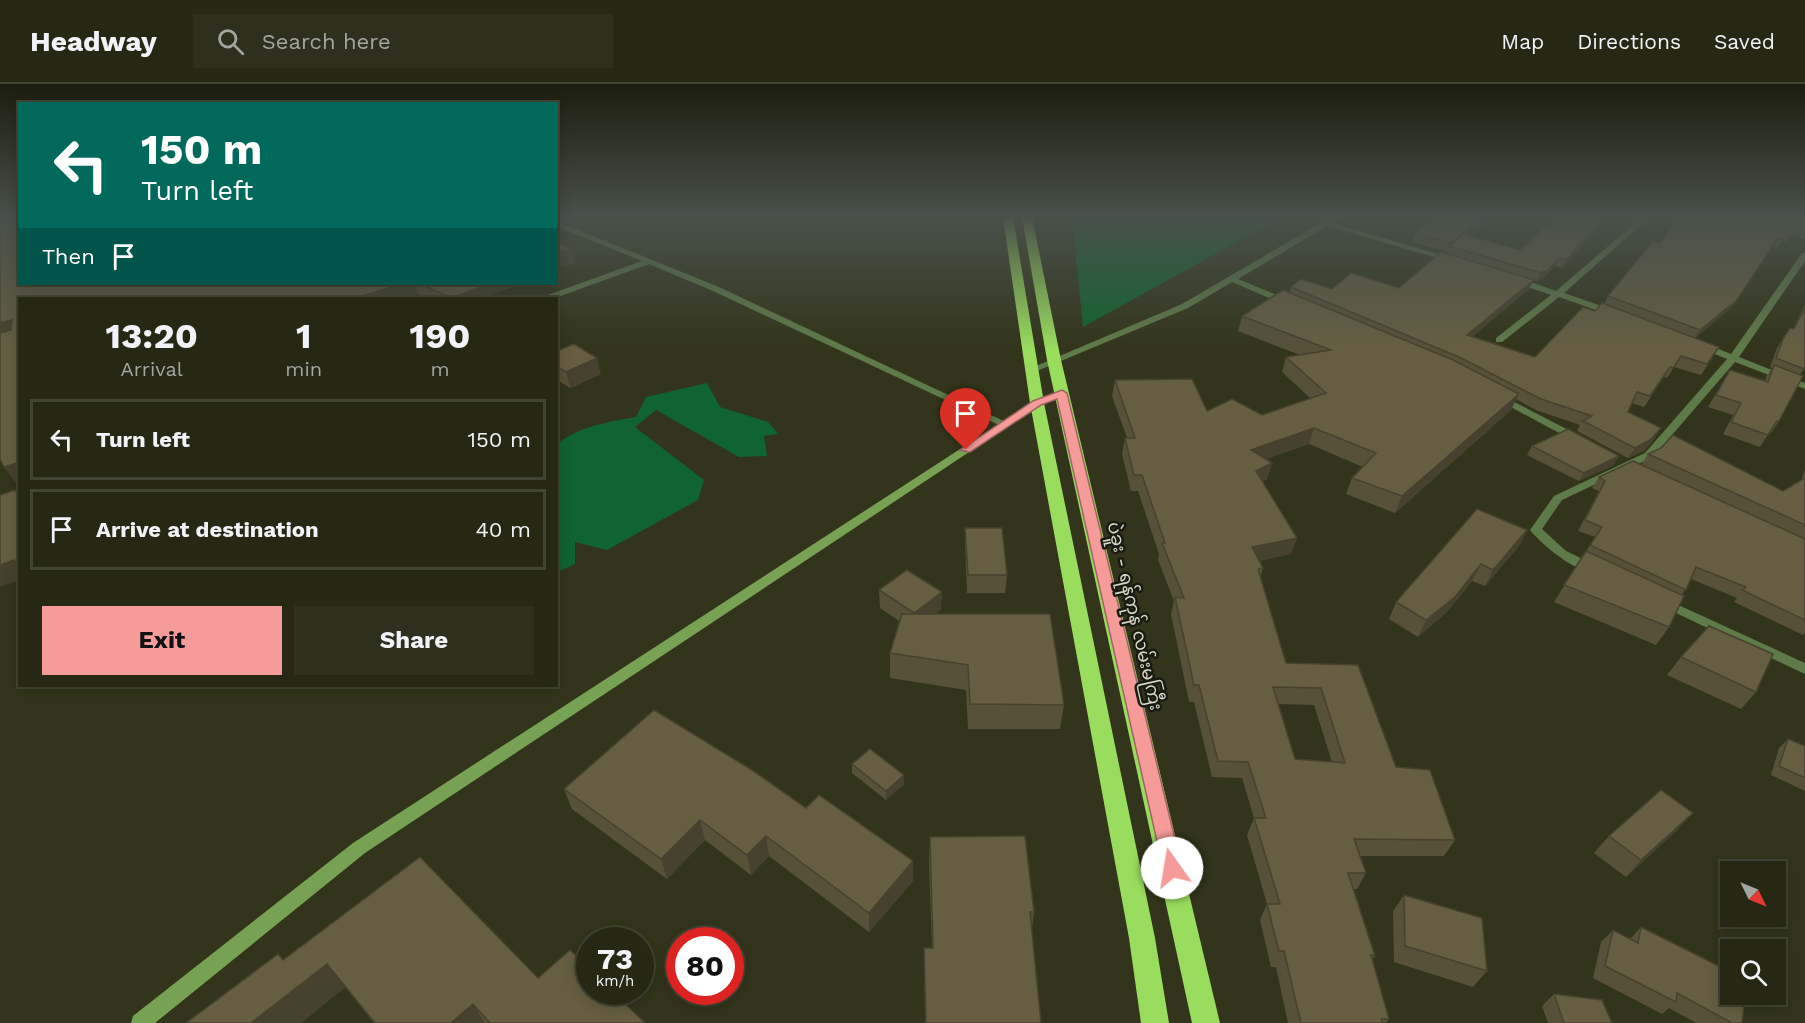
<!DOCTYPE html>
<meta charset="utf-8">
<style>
body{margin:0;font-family:"Work Sans","Noto Sans Myanmar",sans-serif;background:#2e301d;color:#f1f3f6;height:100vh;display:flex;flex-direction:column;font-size:22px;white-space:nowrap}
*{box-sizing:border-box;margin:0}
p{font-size:20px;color:#a4a6a0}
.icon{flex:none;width:33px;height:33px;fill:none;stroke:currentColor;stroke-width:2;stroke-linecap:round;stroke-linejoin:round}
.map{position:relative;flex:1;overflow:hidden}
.sheet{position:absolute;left:18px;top:213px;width:540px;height:390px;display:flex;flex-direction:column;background:#262814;border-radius:0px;box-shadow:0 3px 15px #0003,0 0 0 2px #424434}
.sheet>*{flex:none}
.banner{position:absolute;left:18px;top:18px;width:540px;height:183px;border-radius:0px;box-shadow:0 3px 15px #0003,0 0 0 2px #424434;background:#00695c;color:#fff;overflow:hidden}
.needle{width:39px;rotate:133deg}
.fabs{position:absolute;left:1720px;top:777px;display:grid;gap:12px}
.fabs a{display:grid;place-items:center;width:66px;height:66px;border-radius:0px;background:#262814;box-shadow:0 3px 15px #0003,0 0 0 2px #424434;font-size:30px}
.speed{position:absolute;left:576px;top:843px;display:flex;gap:12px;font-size:30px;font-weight:700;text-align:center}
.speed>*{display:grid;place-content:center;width:78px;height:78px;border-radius:50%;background:#262814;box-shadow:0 3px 15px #0003,0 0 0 2px #424434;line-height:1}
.speed small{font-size:15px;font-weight:400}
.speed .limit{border:9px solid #d22;background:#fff;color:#111}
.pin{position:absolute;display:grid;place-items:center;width:51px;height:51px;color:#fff;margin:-62px -26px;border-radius:50% 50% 50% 0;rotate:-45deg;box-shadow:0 0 6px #0007}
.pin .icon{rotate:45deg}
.me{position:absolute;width:66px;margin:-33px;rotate:347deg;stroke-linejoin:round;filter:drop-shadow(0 0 4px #0008)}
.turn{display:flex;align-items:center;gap:21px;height:126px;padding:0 24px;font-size:27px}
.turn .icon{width:78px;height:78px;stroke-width:2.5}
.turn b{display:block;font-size:42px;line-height:51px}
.then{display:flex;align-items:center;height:57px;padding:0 24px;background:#0003;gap:12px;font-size:22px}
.eta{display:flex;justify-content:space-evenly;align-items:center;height:102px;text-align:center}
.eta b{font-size:36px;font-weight:700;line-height:42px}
.cta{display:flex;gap:12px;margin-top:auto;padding:12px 24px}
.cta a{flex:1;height:69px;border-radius:0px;background:#f59b9a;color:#111;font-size:24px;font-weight:700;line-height:69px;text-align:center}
.cta a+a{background:#2e301d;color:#f1f3f6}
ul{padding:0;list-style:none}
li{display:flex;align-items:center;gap:18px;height:81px;margin:0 12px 9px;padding:0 12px;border:3px solid #424434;border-radius:0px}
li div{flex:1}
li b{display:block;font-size:22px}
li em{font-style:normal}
header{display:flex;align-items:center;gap:36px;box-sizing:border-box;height:84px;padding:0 30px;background:#262814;border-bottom:2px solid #424434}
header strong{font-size:28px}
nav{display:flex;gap:33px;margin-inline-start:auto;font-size:21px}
.search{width:420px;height:54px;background:#2e301d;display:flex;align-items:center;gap:15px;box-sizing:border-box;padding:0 21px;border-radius:0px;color:#a4a6a0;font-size:22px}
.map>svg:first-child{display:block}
</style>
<header>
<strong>Headway</strong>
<div class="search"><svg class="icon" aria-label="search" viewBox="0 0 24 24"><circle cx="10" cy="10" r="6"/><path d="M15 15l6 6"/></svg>Search here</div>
<nav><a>Map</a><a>Directions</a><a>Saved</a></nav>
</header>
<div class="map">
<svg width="1805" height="939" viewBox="0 0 1805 939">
<rect width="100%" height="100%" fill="#32351b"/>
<!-- water -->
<g fill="#106430">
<path d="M1072 133H1282L1083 243Z"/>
<path d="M707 299 720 323 768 338 778 350 764 352 767 372 739 373 656 326 635 343 704 396 698 416 607 466 575 458V480L557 488V360C580 342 608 338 636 333L646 313Z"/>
</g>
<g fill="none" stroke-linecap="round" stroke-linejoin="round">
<!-- street -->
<g fill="#5f7a4a" fill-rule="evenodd">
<path d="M1331 133H1340L1333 139 1455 175 1448 177 1327 142 1238 195 1289 216V220H1283L1232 198 1188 224 1037 287 1034 288 1029 285 1182 220Z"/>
<path d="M1642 133H1650L1564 209 1616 227V231H1610L1559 213 1502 258H1496V254L1551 211 1513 198V194H1519L1556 207Z"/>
<path d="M556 137 719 203 1010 340 1009 342H1001L713 207 649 180 555 214H544L545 212 642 177 556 142Z"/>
<path d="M1802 169H1805V177L1739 273 1805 299V305L1735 278 1653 373 1562 416 1542 445 1566 467 1597 482 1599 485 1597 488C1579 492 1541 460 1530 446L1554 412 1645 369 1727 275 1700 264V260H1706L1731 270Z"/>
<path d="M1501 311 1580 352 1581 354 1576 357 1572 356 1498 316 1496 314Z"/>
<path d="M1663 514 1805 579V590L1659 521 1657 518Z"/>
</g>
<!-- secondary -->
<path fill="#78a253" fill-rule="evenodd" d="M1062 306 1065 307V311L1040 321 365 769 155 939H131L133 932 353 759 1034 317Z"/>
<!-- highway -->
<g fill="#9adc5e" fill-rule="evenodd">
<path d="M1003 133H1013L1044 319 1155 854 1169 939H1141L1129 854 1030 319Z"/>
<path d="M1022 133H1032L1061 276 1220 939H1192L1047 276Z"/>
</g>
</g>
<!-- wall -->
<g fill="#57513a" fill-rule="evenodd">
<path d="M556 133H587L569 140 556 136Z"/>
<path d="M1609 133 1562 184 1555 182 1543 195 1537 197 1533 196 1529 205 1473 252 1535 273 1604 220 1608 212 1660 159 1805 133V155L1791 151 1787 158 1782 157 1777 164 1772 163 1731 224 1695 254 1713 273 1701 291 1674 283 1667 294 1664 293 1644 323 1632 319 1628 328 1661 344 1654 355 1644 367 1628 374 1577 347 1580 341 1536 326 1516 315 1511 326 1395 429 1346 410 1352 394 1363 383 1309 360 1266 375 1272 379 1267 395 1262 397 1297 454 1291 470 1259 477 1263 484 1260 493 1286 579 1358 581 1396 683 1455 756 1444 772H1360L1366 789 1357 805H1354L1375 872 1372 876 1389 935 1386 939H1288L1276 883H1271L1260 836 1267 820 1247 751 1254 734 1242 694 1212 693 1194 618H1189L1171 530 1174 517 1158 476 1159 470 1138 407H1131L1122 370 1125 354H1127L1112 312 1115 296 1207 327 1262 331 1310 314 1282 288 1286 273 1300 271 1238 247 1242 232 1289 209 1291 203 1332 205 1399 204 1446 170 1447 168 1412 158 1415 149 1468 152 1520 166ZM1278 620 1314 621 1332 678 1295 675Z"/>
<path d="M20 200 219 202 221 201 219 200H519L492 210 494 213 490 214H427L418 210 405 214H20V398L16 399Z"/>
<path d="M1805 221V283L1800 291 1779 337 1771 349H1769L1760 363 1723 350 1733 331 1708 323 1730 286 1765 297 1766 293 1772 284 1770 283 1777 264 1790 244 1793 245Z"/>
<path d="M556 267 601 290 570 304 556 295Z"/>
<path d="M1532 362 1614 381 1579 397 1527 371Z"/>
<path d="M1648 370 1783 407 1801 396 1805 386V549L1803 551 1734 518 1737 514 1691 495 1682 511 1669 543 1656 561 1554 518 1595 453 1578 447 1599 407 1592 404 1599 393 1642 380Z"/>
<path d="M965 444 1007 491 1005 509H967L965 461Z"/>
<path d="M1527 446 1519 462 1485 502 1472 497 1446 529 1418 553 1389 535 1396 518Z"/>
<path d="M879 506 941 525 935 530 1064 621 1060 645H968L966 606 890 594V569L899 537 880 524Z"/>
<path d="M1681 573 1756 608 1741 625 1667 591Z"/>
<path d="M1788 655 1805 662V707L1771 691 1779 664Z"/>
<path d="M852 680 904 691V700L886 716 852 689Z"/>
<path d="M564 705 806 724 913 797 869 848 769 772 751 791 705 756 667 795 572 725Z"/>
<path d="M1677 746 1626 793 1594 769 1609 752Z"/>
<path d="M930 753 1034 828 1032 844 1041 939H925L924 864H932L929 776Z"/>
<path d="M1404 811 1487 887 1473 903 1394 878 1393 827Z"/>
<path d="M1641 843 1742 939H1696L1669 924 1662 930 1593 894 1601 858 1613 846 1630 855Z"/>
<path d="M283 876 538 894 645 939H374L345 903 301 939H186Z"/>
<path d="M1554 910 1612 939H1548L1542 922Z"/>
</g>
<!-- shaded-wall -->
<g fill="#47422f">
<path d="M0 133H14L19 143 0 148Z"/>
<path d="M567 133H587L569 140Z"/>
<path d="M1484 133H1492L1454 163 1450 162 1451 159Z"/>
<path d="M1605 133H1609L1562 184 1566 176Z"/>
<path d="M1772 163 1731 224 1694 255 1700 246Z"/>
<path d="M572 165 575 179 556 185V170Z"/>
<path d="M1559 174 1555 182 1543 195 1537 197 1541 189Z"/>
<path d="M1534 196 1529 205 1463 261 1467 251Z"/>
<path d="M148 200H197L154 214Z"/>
<path d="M402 200H415L418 210 405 214H355Z"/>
<path d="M486 200H519L492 210 494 213 490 214H452Z"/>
<path d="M12 236 20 248 0 257V239Z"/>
<path d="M597 274 601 290 570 304 566 288Z"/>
<path d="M1519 310 1511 326 1395 429 1402 412Z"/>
<path d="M1314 344 1309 360 1246 382 1251 366Z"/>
<path d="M1661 344 1654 355 1644 367 1628 374 1635 364Z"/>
<path d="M1619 372 1614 381 1579 397 1584 389Z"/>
<path d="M20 378V398L16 399 4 383Z"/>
<path d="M1272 379 1267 395 1251 403 1256 387Z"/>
<path d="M1527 446 1519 462 1485 502 1493 486Z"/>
<path d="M1297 454 1291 470 1247 480 1252 463Z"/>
<path d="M14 476 20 483V496L0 503V481Z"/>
<path d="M1481 480 1472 497 1446 529 1418 553 1426 536Z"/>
<path d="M942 508 941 525 914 546V529Z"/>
<path d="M904 691V700L886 716V707Z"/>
<path d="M1693 729 1677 746 1626 793 1641 776Z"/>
<path d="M700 736 705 756 667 795 661 775Z"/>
<path d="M766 752 769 772 751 791 747 771Z"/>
<path d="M913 777V797L869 848V829Z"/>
<path d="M327 880 345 903 301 939H251Z"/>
<path d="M473 920 485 939H451Z"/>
</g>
<!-- building -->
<g fill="#655e43" stroke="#47422f" stroke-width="1.5" fill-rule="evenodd">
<path d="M13 133H20V200H148H146L160 202 169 200H216L219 202 231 200H402L355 214H20V378L4 383 0 375V249L11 246 12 236 0 239V141L14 137Z"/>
<path d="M1436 133H1484L1451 159 1415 149Z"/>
<path d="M1555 133H1605L1566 176 1559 174 1547 187 1541 189 1449 162 1463 150 1520 166Z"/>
<path d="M1679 133H1805V145L1796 143 1792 150 1787 149 1782 156 1777 155 1737 216 1700 246 1608 212 1653 157 1660 159Z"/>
<path d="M556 158 572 165 556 170Z"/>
<path d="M1441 168 1534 196 1467 251 1535 273 1583 223 1595 227 1602 219 1719 263 1707 280 1681 272 1673 284 1670 283 1650 312 1637 308 1628 328 1661 344 1650 356 1635 364 1583 337 1592 332 1541 315 1459 273 1291 203 1301 195 1332 205 1351 189 1399 204Z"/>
<path d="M420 200H488L452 214Z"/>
<path d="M1283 206 1453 276 1519 310 1402 412 1352 394 1376 369 1314 344 1251 366 1272 379 1256 387 1297 454 1252 463 1263 484 1258 485 1286 579 1358 581 1396 683 1430 686 1455 756 1354 755 1366 789H1348L1375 872 1371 871 1389 935H1381L1383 939H1301L1284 867H1279L1267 820H1280L1254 734H1266L1248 678 1218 677 1199 601H1194L1175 513 1184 514 1162 459H1165L1142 391H1134L1125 354H1135L1115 296 1192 295 1207 327 1232 315 1262 331 1326 309 1286 273 1331 266 1242 232ZM1273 603 1321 604 1345 679 1295 675Z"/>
<path d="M1805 224V282L1804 285 1776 274 1783 255 1790 244 1794 245Z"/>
<path d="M574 260 597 274 566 288 556 282V267Z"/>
<path d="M1774 281 1803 292 1779 337H1777L1768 351 1731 338 1741 319 1716 311 1730 286 1768 298Z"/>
<path d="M1568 345 1619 372 1584 389 1532 362Z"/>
<path d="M1673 351 1783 407 1805 394V441L1648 370 1661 364Z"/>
<path d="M1633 377 1805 455V536L1742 506 1746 503 1696 483 1686 506 1590 461 1602 443 1585 436 1605 397 1599 393Z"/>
<path d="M15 406 20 416V485L14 476 0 481V411Z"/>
<path d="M1477 425 1527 446 1493 486 1481 480 1455 513 1426 536 1396 518Z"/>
<path d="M965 444H1002L1007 491H968Z"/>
<path d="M1586 467 1684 512 1669 543 1564 501Z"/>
<path d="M907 486 942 508 914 529 879 506Z"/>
<path d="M902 530H1050L1064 621 970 620 968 581 890 569Z"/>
<path d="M1709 542 1773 570 1756 608 1681 573Z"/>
<path d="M654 626 752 686 806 724 819 711 913 777 869 829 766 752 747 771 700 736 661 775 564 705Z"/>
<path d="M1788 655 1805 662V694L1779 682Z"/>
<path d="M870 665 904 691 886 707 852 680Z"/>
<path d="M1661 706 1693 729 1641 776 1609 752Z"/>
<path d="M1025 752 1034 828H1030L1041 939H926L924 864H933L930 753Z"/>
<path d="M420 773 538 894 570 866 590 885V908H613L645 939H490L473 920 451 939H375L327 880 251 939H186L278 870 283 876Z"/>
<path d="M1404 811 1482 834 1487 887 1405 862Z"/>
<path d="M1641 843 1731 888V910H1739L1745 914 1742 939H1732L1677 909 1676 918 1605 882 1613 846 1638 859Z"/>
<path d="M1554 910 1602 916 1612 939H1564Z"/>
</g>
<!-- sky -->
<linearGradient id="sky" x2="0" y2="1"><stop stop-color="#1c1d0f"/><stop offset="0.5" stop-color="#49514a"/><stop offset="1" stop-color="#49514a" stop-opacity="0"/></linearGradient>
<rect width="1805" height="265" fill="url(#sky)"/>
<!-- route -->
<path fill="#f59b9a" stroke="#9f6564" stroke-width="1.5" d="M1062 306 1067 309 1182 784 1179 790 1172 793 1166 790 1163 784 1057 315 1041 321 970 368 960 366 1033 317Z"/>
<g text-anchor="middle" stroke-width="5" stroke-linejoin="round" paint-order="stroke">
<!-- street labels -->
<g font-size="18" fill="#d6d8c8" stroke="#1a1b10">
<text transform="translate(1135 532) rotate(77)" y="6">ပဲခူး - ရန်ကုန် လမ်းမကြီး</text>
</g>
</g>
</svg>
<div class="fabs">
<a><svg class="needle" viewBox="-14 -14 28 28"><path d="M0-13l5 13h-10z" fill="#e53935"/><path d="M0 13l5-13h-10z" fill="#a4a6a0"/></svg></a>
<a><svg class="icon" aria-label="search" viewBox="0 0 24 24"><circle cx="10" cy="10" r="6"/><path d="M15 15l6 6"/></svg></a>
</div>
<div class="speed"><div>73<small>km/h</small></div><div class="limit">80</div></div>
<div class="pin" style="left:966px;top:366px;background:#d93025"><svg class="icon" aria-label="arrive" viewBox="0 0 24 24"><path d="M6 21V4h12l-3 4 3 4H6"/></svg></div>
<svg class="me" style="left:1172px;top:784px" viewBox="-20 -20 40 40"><circle r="19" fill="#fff"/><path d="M0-13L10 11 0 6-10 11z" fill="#f59b9a"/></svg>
<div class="banner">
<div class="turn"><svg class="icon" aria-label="left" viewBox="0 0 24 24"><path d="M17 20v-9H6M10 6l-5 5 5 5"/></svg><div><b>150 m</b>Turn left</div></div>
<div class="then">Then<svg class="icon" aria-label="arrive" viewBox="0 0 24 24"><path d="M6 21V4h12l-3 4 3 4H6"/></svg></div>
</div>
<section class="sheet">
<div class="eta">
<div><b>13:20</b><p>Arrival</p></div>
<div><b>1</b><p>min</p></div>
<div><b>190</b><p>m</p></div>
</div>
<ul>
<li><svg class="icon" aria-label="left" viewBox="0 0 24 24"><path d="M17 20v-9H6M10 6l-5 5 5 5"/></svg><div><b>Turn left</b></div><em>150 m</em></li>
<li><svg class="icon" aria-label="arrive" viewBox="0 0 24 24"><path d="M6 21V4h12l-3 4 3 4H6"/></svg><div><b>Arrive at destination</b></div><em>40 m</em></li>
</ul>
<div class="cta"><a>Exit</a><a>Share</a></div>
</section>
</div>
